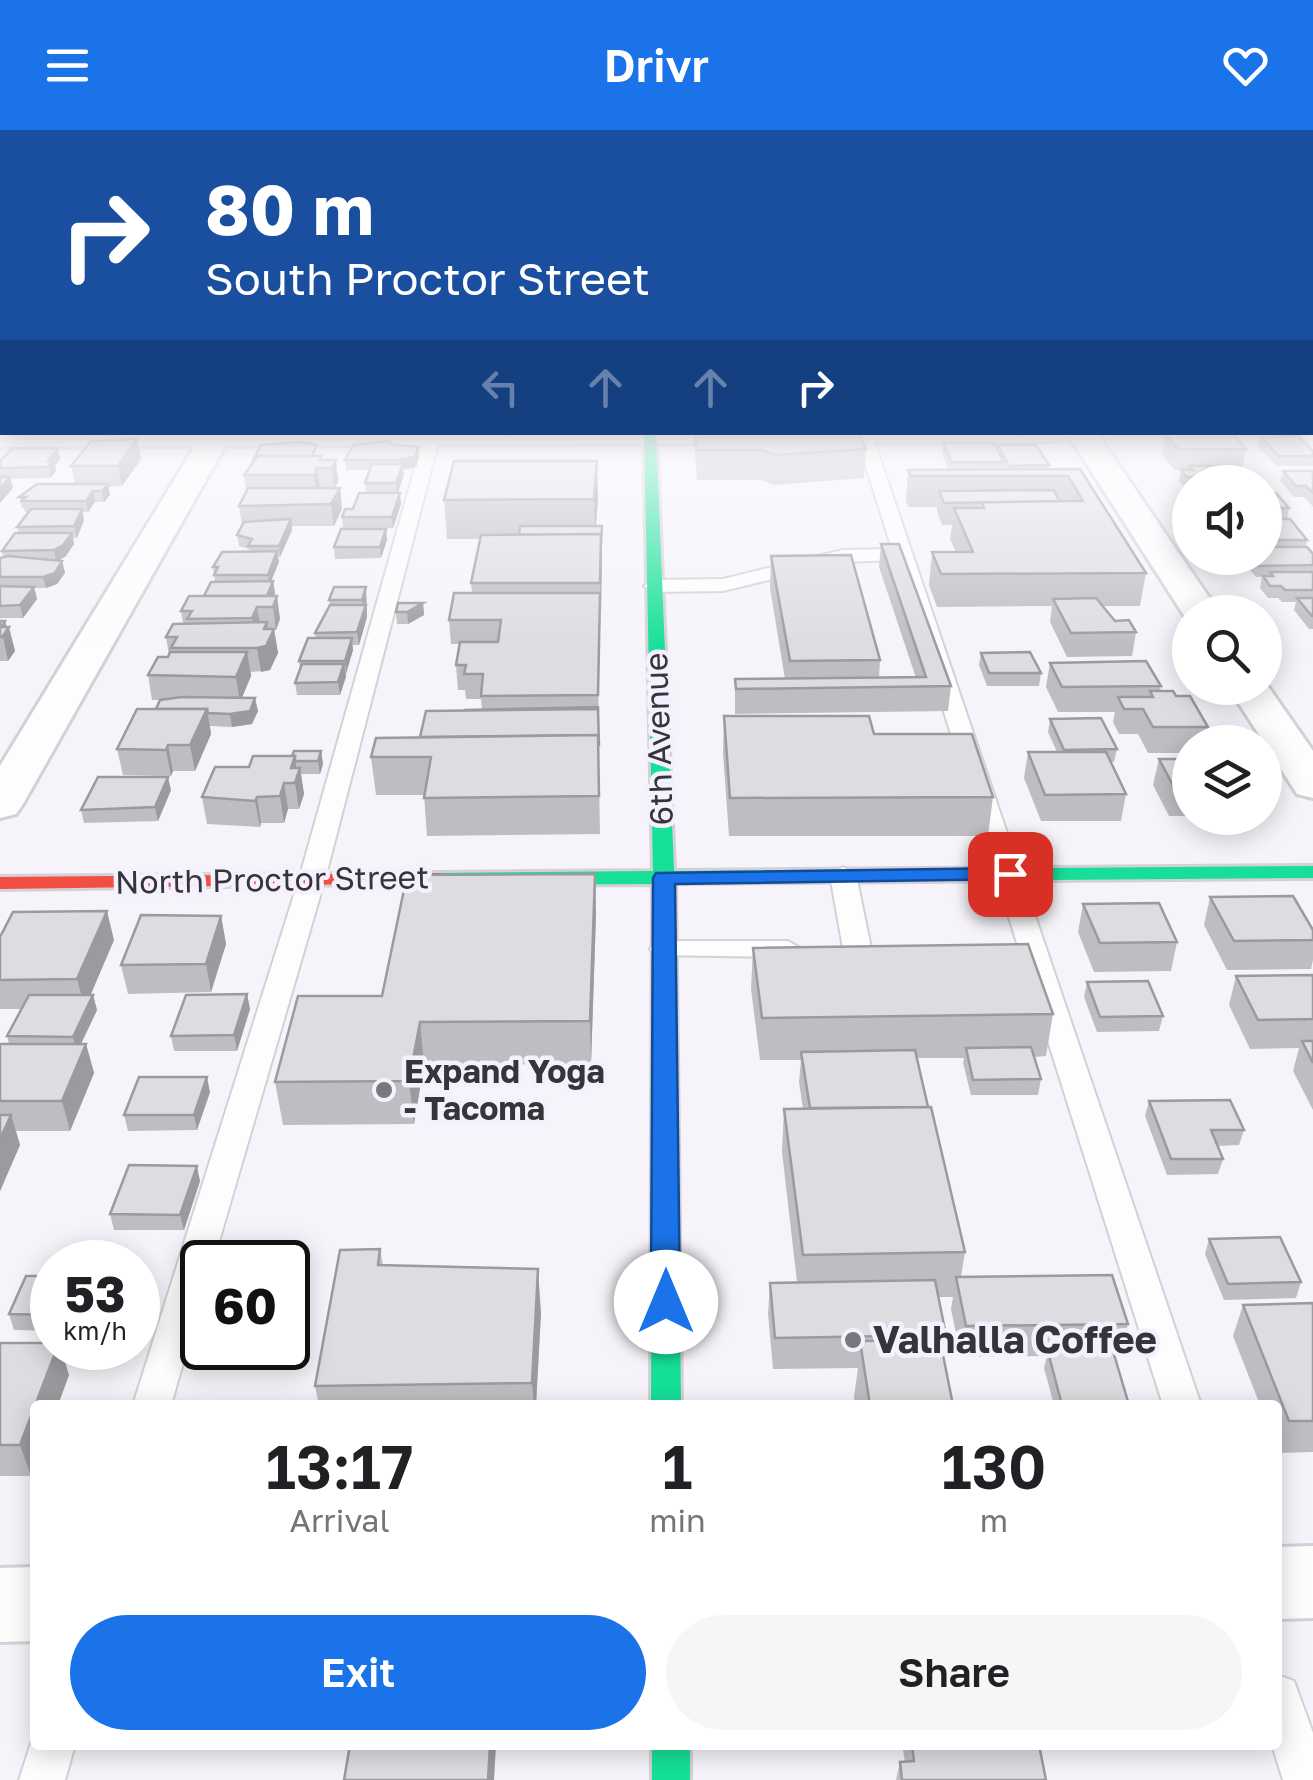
<!DOCTYPE html>
<style>
body{margin:0;font-family:"Golos Text",sans-serif;background:#f6f6f6;color:#202124;height:100vh;display:flex;flex-direction:column;font-size:38px;white-space:nowrap}
*{box-sizing:border-box;margin:0}
p{font-size:32px;color:#757577}
.icon{flex:none;width:55px;height:55px;fill:none;stroke:currentColor;stroke-width:2;stroke-linecap:round;stroke-linejoin:round}
.map{position:relative;flex:1;overflow:hidden}
.sheet{position:absolute;left:30px;top:1270px;width:1252px;height:350px;display:flex;flex-direction:column;background:#fff;border-radius:10px;box-shadow:0 5px 25px #0003}
.sheet>*{flex:none}
.top-card{position:absolute;left:0px;top:0px;width:1315px;height:305px;box-shadow:0 5px 25px #0003;background:#1a4fa0;color:#fff;overflow:hidden}
.fabs{position:absolute;left:1172px;top:335px;display:grid;gap:20px}
.fabs a{display:grid;place-items:center;width:110px;height:110px;border-radius:50%;background:#fff;box-shadow:0 5px 25px #0003;font-size:50px}
.speed{position:absolute;left:30px;top:1110px;display:flex;gap:20px;font-size:50px;font-weight:700;text-align:center}
.speed>*{display:grid;place-content:center;width:130px;height:130px;border-radius:50%;background:#fff;box-shadow:0 5px 25px #0003;line-height:1}
.speed small{font-size:25px;font-weight:400}
.speed .limit{border:5px solid #111;border-radius:15px;background:#fff;color:#111}
.pin{position:absolute;display:grid;place-items:center;width:85px;height:85px;color:#fff;margin:-42px;border-radius:20px;box-shadow:0 5px 15px #0006}
.me{position:absolute;width:110px;margin:-55px;rotate:0deg;stroke-linejoin:round;filter:drop-shadow(0 0 8px #0008)}
.turn{display:flex;align-items:center;gap:35px;height:210px;padding:0 40px;font-size:45px}
.turn .icon{width:130px;height:130px;stroke-width:2.5}
.turn b{display:block;font-size:70px;line-height:85px}
.lanes{display:flex;align-items:center;height:95px;padding:0 40px;background:#0003;justify-content:center;gap:50px;direction:ltr}
.lanes .off{opacity:.35}
.eta{display:flex;justify-content:space-evenly;align-items:center;height:170px;text-align:center}
.eta b{font-size:60px;font-weight:600;line-height:70px}
.button{display:flex;gap:20px;margin-top:auto;padding:20px 40px}
.button a{flex:1;height:115px;border-radius:60px;background:#1a73e8;color:#fff;font-size:40px;font-weight:600;line-height:115px;text-align:center}
.button a+a{background:#f6f6f6;color:#202124}
header{display:flex;justify-content:space-between;align-items:center;height:130px;padding:0 40px;background:#1a73e8;color:#fff;font-size:45px;font-weight:600}
.map>svg:first-child{display:block}
</style>
<header><svg class="icon" aria-label="menu" viewBox="0 0 24 24"><path d="M4 6h16M4 12h16M4 18h16"/></svg>Drivr<svg class="icon" aria-label="heart" viewBox="0 0 24 24"><path d="M12 20l-8-8c-3-5 5-10 8-4 3-6 11-1 8 4z"/></svg></header>
<div class="map">
<svg width="1313" height="1650" viewBox="0 0 1313 1650">
<rect width="100%" height="100%" fill="#f6f4fa"/>
<g fill="none" stroke-linecap="round" stroke-linejoin="round">
<!-- lane casing -->
<g stroke="#d3d1d6" stroke-width="4">
<g id="lane">
<path d="M425 302H441L325 749 213 1132H202V1167L171 1275H133L299 749Z"/>
<path d="M855 302H871L1201 1275H1163L896 430 843 432 723 461 654 462 644 456 654 450 723 449 843 420 892 419Z"/>
<path d="M1288 302H1304L1313 311V325Z"/>
<path d="M843 737 856 745 871 818 857 826 843 818 830 745Z"/>
<path d="M664 811H788L802 819 788 827 654 825 650 819 654 813Z"/>
<path d="M1278 1545 1294 1551 1313 1603V1650H1283L1272 1615H1278Z"/>
<path d="M35 1601V1615H75L65 1650H19Z"/>
</g>
</g>
<!-- street casing -->
<g stroke="#d3d1d6" stroke-width="6">
<g id="street">
<path d="M1313 292V310L1302 307 1298 302H1312Z"/>
<path d="M0 299 2 302H1096L1219 482H1190V491L1187 490 1068 305 1055 311 225 316 23 674 16 684 0 688V636L195 316 0 317Z"/>
<path d="M1265 552 1313 621V668L1297 664 1229 558H1265Z"/>
<path d="M1313 1416V1488L1278 1489V1417Z"/>
<path d="M35 1437V1511L0 1512V1438Z"/>
</g>
</g>
<!-- fast casing -->
<g stroke="#d3d1d6" stroke-width="6">
<g id="fast">
<path d="M644 302H656L674 741 1313 736V748L675 753 681 1275H651L653 754 439 755 428 749 439 743 653 741Z"/>
<rect x="652" y="1615" width="38" height="35"/>
</g>
</g>
<!-- jam casing -->
<g stroke="#d3d1d6" stroke-width="6">
<path id="jam" d="M439 743 446 745 450 749 446 753 0 759V747Z"/>
</g>
<!-- lane -->
<use href="#lane" fill="#fefdfe" fill-rule="evenodd"/>
<!-- street -->
<use href="#street" fill="#fefdfe" fill-rule="evenodd"/>
<!-- fast -->
<use href="#fast" fill="#16e098" fill-rule="evenodd"/>
<!-- jam -->
<use href="#jam" fill="#f24e42" fill-rule="evenodd"/>
</g>
<!-- wall -->
<g fill="#bfbdc2">
<path d="M693 302H859L866 319 864 348 773 355 762 350H697Z"/>
<path d="M1165 304 1246 319 1242 339H1234L1244 352H1190V358H1185L1179 351 1181 340H1189H1174L1162 324Z"/>
<path d="M1261 307 1313 321V336H1277L1258 317Z"/>
<path d="M137 309 141 329 122 356 108 357 110 365 104 372H95L88 382H83L84 390 77 408H73L74 414 66 426 58 431H62L65 443 57 454 46 458H34L37 469 23 488H0V428L3 427 2 421 19 403 17 397 28 382H25L24 378H22L19 367 75 354 71 336Z"/>
<path d="M943 313 997 319 998 315 1049 335 1048 339H1080L1146 443 1140 476H1102L1115 491 1136 502 1132 526 1067 527 1050 492 1052 476 937 477 929 455 932 422H956L950 409 952 395H942L937 382V377H908L906 370 908 340H949L942 324Z"/>
<path d="M390 314 418 317 419 327 416 337 403 340 404 345 398 363 401 374 393 398H343L342 387 353 379 366 363 365 353 369 340H346L345 330Z"/>
<path d="M58 318 60 329 55 336 56 341 50 348 11 349 13 358 0 373V331Z"/>
<path d="M318 326 322 330H336L338 351 335 358H340L342 379 334 396H292V400L280 427H278L279 432 271 451H273L275 463 274 466 280 489 276 500H274L278 523 270 540 251 542V546L242 568 258 581 252 594 232 597 210 596 211 604 195 641H173L171 646 123 645 117 619 156 579 160 570H152L148 545 169 525 166 507 183 493 181 481 204 466 215 452 213 437 249 422V419L239 416 237 405 242 396 239 376 246 361 244 345 252 332Z"/>
<path d="M1283 341H1313V377L1304 367H1294L1280 351Z"/>
<path d="M1265 363 1289 378 1287 389H1265Z"/>
<path d="M598 368 596 396 602 418 598 589 600 704 427 706 424 665H376L371 627 420 607 464 581 482 579 481 569H466L465 560H458L456 535 459 514H451L449 490 472 463 471 453 480 409H447L444 370Z"/>
<path d="M1265 389 1307 410 1306 417 1313 435V499H1309L1294 480 1296 472H1282L1278 468H1268L1260 458 1262 447H1256L1247 436 1248 428H1265Z"/>
<path d="M386 399 387 410 381 428 335 429 334 417Z"/>
<path d="M881 414 951 556 948 581 735 584V549H785L770 458 771 426 880 530 879 548H916L879 437Z"/>
<path d="M366 457 367 487 359 515H352L353 520 340 565H297L295 553 300 540 299 531 316 508 315 503 330 476 329 470Z"/>
<path d="M423 473 424 485 408 494H397L396 482Z"/>
<path d="M0 491H5L15 521 8 531H0Z"/>
<path d="M981 523 1041 543 1039 556H987L979 535Z"/>
<path d="M1050 533 1161 556 1160 561 1176 566 1208 597 1205 612H1190V623H1148L1138 604H1119L1113 592 1115 582H1058L1046 557Z"/>
<path d="M724 586 874 604 993 667 988 706H729L723 623Z"/>
<path d="M1050 589 1117 619 1114 632H1111L1126 664 1121 691H1041L1024 648 1028 622H1057L1048 602Z"/>
<path d="M321 621 323 634 320 644H301L304 664 299 679H288L284 693H261L260 697 207 694 202 667 249 637Z"/>
<path d="M1159 629H1190V686H1169L1153 655Z"/>
<path d="M171 660 158 691 84 693 81 680Z"/>
<path d="M595 744 596 784 591 934 424 935 414 994 283 995 275 952 382 866Z"/>
<path d="M1210 767 1313 800V830L1311 839 1227 840 1204 795Z"/>
<path d="M1083 774 1177 812 1171 841 1094 842 1078 802Z"/>
<path d="M221 786 226 814 211 862 128 864 121 835Z"/>
<path d="M0 807 114 810 90 865H93L97 880 81 914H86L94 943 70 1001H16L20 1015 0 1061V914H9L7 906 21 879H0Z"/>
<path d="M753 818 1053 884 1046 926 1034 927 1041 949 1038 965H971L963 933 964 928H917L965 1122 961 1147 1128 1194 1120 1225H1114L1129 1275H1054L1044 1238 1047 1226 961 1227 951 1179 953 1167H938L946 1205 943 1224 953 1275H855L854 1267 858 1238 773 1239 768 1184 770 1153 797 1152 782 1022 784 979H803L799 952 801 930H760L751 859Z"/>
<path d="M1313 845V980L1293 941 1299 918 1250 919 1229 875 1236 846Z"/>
<path d="M1087 852 1163 886 1159 901 1097 902 1084 867Z"/>
<path d="M247 864 250 879 237 921H174L171 906Z"/>
<path d="M210 962 197 1000 128 1001 124 985Z"/>
<path d="M1149 971 1244 1000 1239 1015 1217 1016 1223 1029 1218 1044 1167 1045 1145 986Z"/>
<path d="M200 1051 184 1100H114L110 1084Z"/>
<path d="M1209 1109 1301 1152 1296 1168 1224 1170 1205 1124Z"/>
<path d="M380 1119 383 1135 541 1183 536 1275H319L315 1256Z"/>
<path d="M52 1146V1201L14 1200 9 1184Z"/>
<path d="M1313 1173V1322L1278 1323V1275H1260L1233 1206 1243 1175Z"/>
<path d="M0 1213 69 1245 31 1346H0Z"/>
<path d="M902 1615H1039L1046 1650H896L900 1632H905Z"/>
</g>
<!-- shaded-wall -->
<g fill="#9b9a9e">
<path d="M137 309 141 329 122 356 118 336Z"/>
<path d="M418 317 419 327 416 337 403 340 404 345 397 364 396 353 401 340 399 330Z"/>
<path d="M58 318 60 329 55 336 56 341 50 348 48 331Z"/>
<path d="M336 330 338 351 335 358 332 338Z"/>
<path d="M597 331 598 368 595 408 594 369Z"/>
<path d="M317 338 320 358 317 366 314 345Z"/>
<path d="M10 347 13 358 0 373V359Z"/>
<path d="M108 354 110 365 104 372 102 361Z"/>
<path d="M340 358 342 379 334 396 331 374Z"/>
<path d="M93 361 95 372 88 382 86 371Z"/>
<path d="M400 363 401 374 393 398 392 387Z"/>
<path d="M82 379 84 390 77 408 74 396Z"/>
<path d="M291 389 292 400 280 427 279 416Z"/>
<path d="M602 396V418L601 486 600 453Z"/>
<path d="M386 399 387 410 381 428 380 417Z"/>
<path d="M72 403 74 414 66 426 56 432 54 420Z"/>
<path d="M277 421 279 432 269 456 268 445Z"/>
<path d="M62 431 65 443 57 454 46 458 43 447Z"/>
<path d="M273 451 275 463 269 477 265 471Z"/>
<path d="M34 457 37 469 23 488 20 475Z"/>
<path d="M366 457 367 487 359 515 357 502 364 482 362 470Z"/>
<path d="M277 466 280 489 276 500 273 477Z"/>
<path d="M423 473 424 485 408 494 407 482Z"/>
<path d="M257 477 261 500 256 512 252 488Z"/>
<path d="M5 491 7 499 9 497 15 521 8 531 1 497Z"/>
<path d="M267 492 269 509 274 499 278 523 270 540 261 542 257 518Z"/>
<path d="M352 508 353 520 346 543 345 531Z"/>
<path d="M247 522 251 546 240 572 236 547Z"/>
<path d="M344 534 346 547 340 565 338 552Z"/>
<path d="M255 568 258 581 252 594 232 597 230 584Z"/>
<path d="M207 579 211 604 195 641 190 615Z"/>
<path d="M168 615 173 641 171 646 166 620Z"/>
<path d="M321 621 323 634 320 644 318 631Z"/>
<path d="M295 626 297 646 300 638 304 664 299 679 295 653 291 638Z"/>
<path d="M168 647 171 660 158 691 155 677Z"/>
<path d="M284 653 288 679 284 693 280 666Z"/>
<path d="M257 667 261 693 260 697 255 671Z"/>
<path d="M595 744 596 784 591 934 590 891Z"/>
<path d="M107 781 114 810 85 878 77 849Z"/>
<path d="M221 786 226 814 211 862 206 834Z"/>
<path d="M247 864 250 879 237 921 234 905Z"/>
<path d="M93 865 97 880 77 922 73 907Z"/>
<path d="M420 892 424 935 414 994 409 951Z"/>
<path d="M86 914 94 943 70 1001 62 971Z"/>
<path d="M207 947 210 962 197 1000 194 985Z"/>
<path d="M11 985 20 1015 0 1061V1009Z"/>
<path d="M197 1036 200 1051 184 1100 180 1085Z"/>
<path d="M538 1139 541 1183 536 1275H534L532 1253Z"/>
<path d="M144 1147 149 1163 138 1196V1167Z"/>
<path d="M57 1218H61L69 1245 58 1275H35Z"/>
<path d="M35 1275V1335L31 1346 20 1315Z"/>
<path d="M490 1615H496L494 1650H488Z"/>
</g>
<!-- building -->
<g fill="#dedce1" stroke="#9b9a9e" stroke-width="2.5">
<path d="M695 302H859L866 319 774 325 763 320H697Z"/>
<path d="M1232 303 1246 319H1178L1165 304Z"/>
<path d="M1298 306 1313 321V326H1279L1261 307Z"/>
<path d="M137 309 118 336H71L91 311Z"/>
<path d="M390 311 389 314 418 317 415 327 399 330H345L353 315Z"/>
<path d="M299 312 317 315 312 326H258L252 332 261 315Z"/>
<path d="M943 313H994L1004 332H952Z"/>
<path d="M998 315H1036L1049 335 1009 336Z"/>
<path d="M13 318H58L48 331H53L47 337 0 338V331Z"/>
<path d="M258 326H321L320 330H336L332 338H317L314 345H244Z"/>
<path d="M454 331H597L594 369 444 370Z"/>
<path d="M372 334H403L396 353H365Z"/>
<path d="M1190 336H1231L1245 351 1203 352 1199 347H1187L1181 340H1193Z"/>
<path d="M1080 339 1146 443 941 444 932 422H973L954 378H984L981 371H1083L1068 346H911L908 340Z"/>
<path d="M1283 341H1313V363L1306 356H1296Z"/>
<path d="M0 347H10L0 359Z"/>
<path d="M37 354H108L102 361H93L86 371H22L26 367H19Z"/>
<path d="M248 358H340L331 374 239 376Z"/>
<path d="M1054 360 1059 371 944 373 939 361Z"/>
<path d="M359 363H400L392 387H342L345 379H353Z"/>
<path d="M1265 363H1276L1289 378H1265Z"/>
<path d="M31 379H82L74 396 17 397Z"/>
<path d="M291 389 279 416H248L252 409 237 405 244 392Z"/>
<path d="M1265 389H1290L1307 410H1265Z"/>
<path d="M520 396H602L601 414V404L519 405Z"/>
<path d="M341 399H386L380 417H334Z"/>
<path d="M15 403H72L63 415 54 420 2 421Z"/>
<path d="M601 404 600 453H471L481 405Z"/>
<path d="M881 414H899L951 556 736 559 735 549 926 547Z"/>
<path d="M1265 417H1307L1313 424V435L1258 436 1252 428H1265Z"/>
<path d="M277 421 268 445H214L218 437H213L222 422Z"/>
<path d="M851 425 880 530 790 531 771 426Z"/>
<path d="M8 426 62 431 55 443 43 447H0V428Z"/>
<path d="M1270 442H1313V460H1285L1281 456H1270L1263 446H1273Z"/>
<path d="M273 451 267 466H204L211 452Z"/>
<path d="M0 456 34 457 20 475 0 476Z"/>
<path d="M334 457H366L362 470H329Z"/>
<path d="M454 463H600L598 565 481 566 483 544H464L466 535H456L460 512H498L501 490H449Z"/>
<path d="M189 466H277L273 477H257L252 488 187 489 192 481H181Z"/>
<path d="M1096 468 1115 491 1129 490 1136 502 1071 503 1053 469Z"/>
<path d="M1297 468H1313V486H1312Z"/>
<path d="M398 473H423L407 482H396Z"/>
<path d="M330 475H366L357 502 315 503Z"/>
<path d="M0 491H5L1 497H9L2 507H0Z"/>
<path d="M267 492 264 499H274L266 516 257 518H171L177 507H166L173 494Z"/>
<path d="M308 508H352L345 531H299Z"/>
<path d="M170 522H247L236 547 148 545 158 527H168Z"/>
<path d="M1030 522 1041 543H989L981 523Z"/>
<path d="M1146 531 1161 556 1062 557 1050 533Z"/>
<path d="M302 534H344L338 552 295 553Z"/>
<path d="M1150 561H1173L1176 566H1190L1208 597H1153L1143 579H1124L1118 567H1153Z"/>
<path d="M182 567 255 568 250 581 230 584 208 583 207 579H156L160 570Z"/>
<path d="M598 577V579L464 581 465 580Z"/>
<path d="M137 579H207L190 615H168L166 620 117 619Z"/>
<path d="M598 579 599 616 598 605 420 607 426 581Z"/>
<path d="M724 586H869L874 604H972L993 667 730 668Z"/>
<path d="M1101 588 1117 619 1064 620 1050 589Z"/>
<path d="M598 605 599 666 424 668 431 627H371L376 608Z"/>
<path d="M294 621H321L318 631H295V626H292Z"/>
<path d="M1028 622H1106L1126 664 1045 665Z"/>
<path d="M253 626H295L291 638H300L295 653H284L280 666 257 667 255 671 202 667 215 637H249Z"/>
<path d="M1159 629H1190V659H1175Z"/>
<path d="M98 647H168L155 677 81 680Z"/>
<path d="M595 744 590 891 420 892 409 951 275 952 298 866H382L407 745Z"/>
<path d="M1293 766 1313 800V810L1234 811 1210 767Z"/>
<path d="M1159 773 1177 812 1100 813 1083 774Z"/>
<path d="M107 781 77 849 0 850V807L13 782Z"/>
<path d="M141 785 221 786 206 834 121 835Z"/>
<path d="M1028 814 1053 884 762 888 753 818Z"/>
<path d="M1313 845V889L1258 890 1236 846Z"/>
<path d="M1148 851 1163 886 1100 887 1087 852Z"/>
<path d="M247 864 234 905 171 906 186 865Z"/>
<path d="M29 865H93L73 907 7 906Z"/>
<path d="M1302 911H1313V933Z"/>
<path d="M0 914H86L62 971H0Z"/>
<path d="M1031 917 1041 949 973 950 966 918Z"/>
<path d="M915 920 928 977 810 978 801 922Z"/>
<path d="M139 947H207L194 985H124Z"/>
<path d="M1230 970 1244 1000H1211L1223 1029H1171L1149 971Z"/>
<path d="M931 977 965 1122 803 1125 784 979Z"/>
<path d="M0 985H11L0 1009Z"/>
<path d="M129 1035 197 1036 180 1085 110 1084Z"/>
<path d="M1280 1107 1301 1152 1228 1154 1209 1109Z"/>
<path d="M380 1119 378 1135 538 1139 532 1253 315 1256 340 1120Z"/>
<path d="M1112 1145 1128 1194 966 1196 956 1147Z"/>
<path d="M26 1146H52V1185L9 1184Z"/>
<path d="M138 1147H144L138 1167Z"/>
<path d="M935 1150 946 1205 775 1208 770 1153Z"/>
<path d="M1313 1173V1291H1289L1243 1175Z"/>
<path d="M940 1210 953 1275H870L860 1211Z"/>
<path d="M0 1213H52V1218H57L20 1315H0Z"/>
<path d="M1113 1221 1129 1275H1062L1048 1222Z"/>
<path d="M350 1615H490L488 1650H344Z"/>
<path d="M912 1615H1039L1046 1650H902L900 1632 914 1631Z"/>
</g>
<!-- sky -->
<linearGradient id="sky" x2="0" y2="1"><stop stop-color="#a1bdd2"/><stop offset="0.55" stop-color="#fbfafd"/><stop offset="1" stop-color="#fbfafd" stop-opacity="0"/></linearGradient>
<rect width="1313" height="518" fill="url(#sky)"/>
<!-- route -->
<path fill="#1a73e8" stroke="#114b97" stroke-width="2.5" d="M1010 738 1018 739 1021 744 1018 749 675 754 680 1172 676 1180 666 1184 655 1180 651 1172 653 748 656 743Z"/>
<!-- markers -->
<g fill="#79777d" stroke="#f5f0fe" stroke-width="4">
<circle cx="384" cy="960" r="10"/>
<circle cx="853" cy="1210" r="10"/>
</g>
<g text-anchor="middle" stroke-width="9" stroke-linejoin="round" paint-order="stroke">
<!-- street labels -->
<g font-size="32" fill="#353439" stroke="#f5f0fe">
<text transform="translate(659 609) rotate(-92)" y="11">6th Avenue</text>
<text transform="translate(272 750) rotate(-1)" y="11">North Proctor Street</text>
</g>
<!-- poi labels -->
<g font-size="32" font-weight="bold" fill="#353439" stroke="#f5f0fe" text-anchor="start">
<text x="404" y="953">Expand Yoga<tspan x="404" dy="37">- Tacoma</tspan></text>
</g>
<!-- near-poi labels -->
<g font-size="38" font-weight="bold" fill="#353439" stroke="#f5f0fe" text-anchor="start">
<text x="873" y="1223">Valhalla Coffee</text>
</g>
</g>
</svg>
<div class="fabs">
<a><svg class="icon" aria-label="sound" viewBox="0 0 24 24"><path d="M4 9h4l5-4v14l-5-4H4zM17 9q2 3 0 6"/></svg></a>
<a><svg class="icon" aria-label="search" viewBox="0 0 24 24"><circle cx="10" cy="10" r="6"/><path d="M15 15l6 6"/></svg></a>
<a><svg class="icon" aria-label="layers" viewBox="0 0 24 24"><path d="M12 4l9 5-9 5-9-5zM3 14l9 5 9-5"/></svg></a>
</div>
<div class="speed"><div>53<small>km/h</small></div><div class="limit">60</div></div>
<div class="pin" style="left:1010px;top:744px;background:#d93025"><svg class="icon" aria-label="arrive" viewBox="0 0 24 24"><path d="M6 21V4h12l-3 4 3 4H6"/></svg></div>
<svg class="me" style="left:666px;top:1172px" viewBox="-20 -20 40 40"><circle r="19" fill="#fff"/><path d="M0-13L10 11 0 6-10 11z" fill="#1a73e8"/></svg>
<div class="top-card">
<div class="turn"><svg class="icon" aria-label="right" viewBox="0 0 24 24"><path d="M7 20v-9h11M14 6l5 5-5 5"/></svg><div><b>80 m</b>South Proctor Street</div></div>
<div class="lanes"><svg class="icon off" aria-label="left" viewBox="0 0 24 24"><path d="M17 20v-9H6M10 6l-5 5 5 5"/></svg><svg class="icon off" aria-label="ahead" viewBox="0 0 24 24"><path d="M12 20V5M6 11l6-6 6 6"/></svg><svg class="icon off" aria-label="ahead" viewBox="0 0 24 24"><path d="M12 20V5M6 11l6-6 6 6"/></svg><svg class="icon" aria-label="right" viewBox="0 0 24 24"><path d="M7 20v-9h11M14 6l5 5-5 5"/></svg></div>
</div>
<section class="sheet">
<div class="eta">
<div><b>13:17</b><p>Arrival</p></div>
<div><b>1</b><p>min</p></div>
<div><b>130</b><p>m</p></div>
</div>
<div class="button"><a>Exit</a><a>Share</a></div>
</section>
</div>
